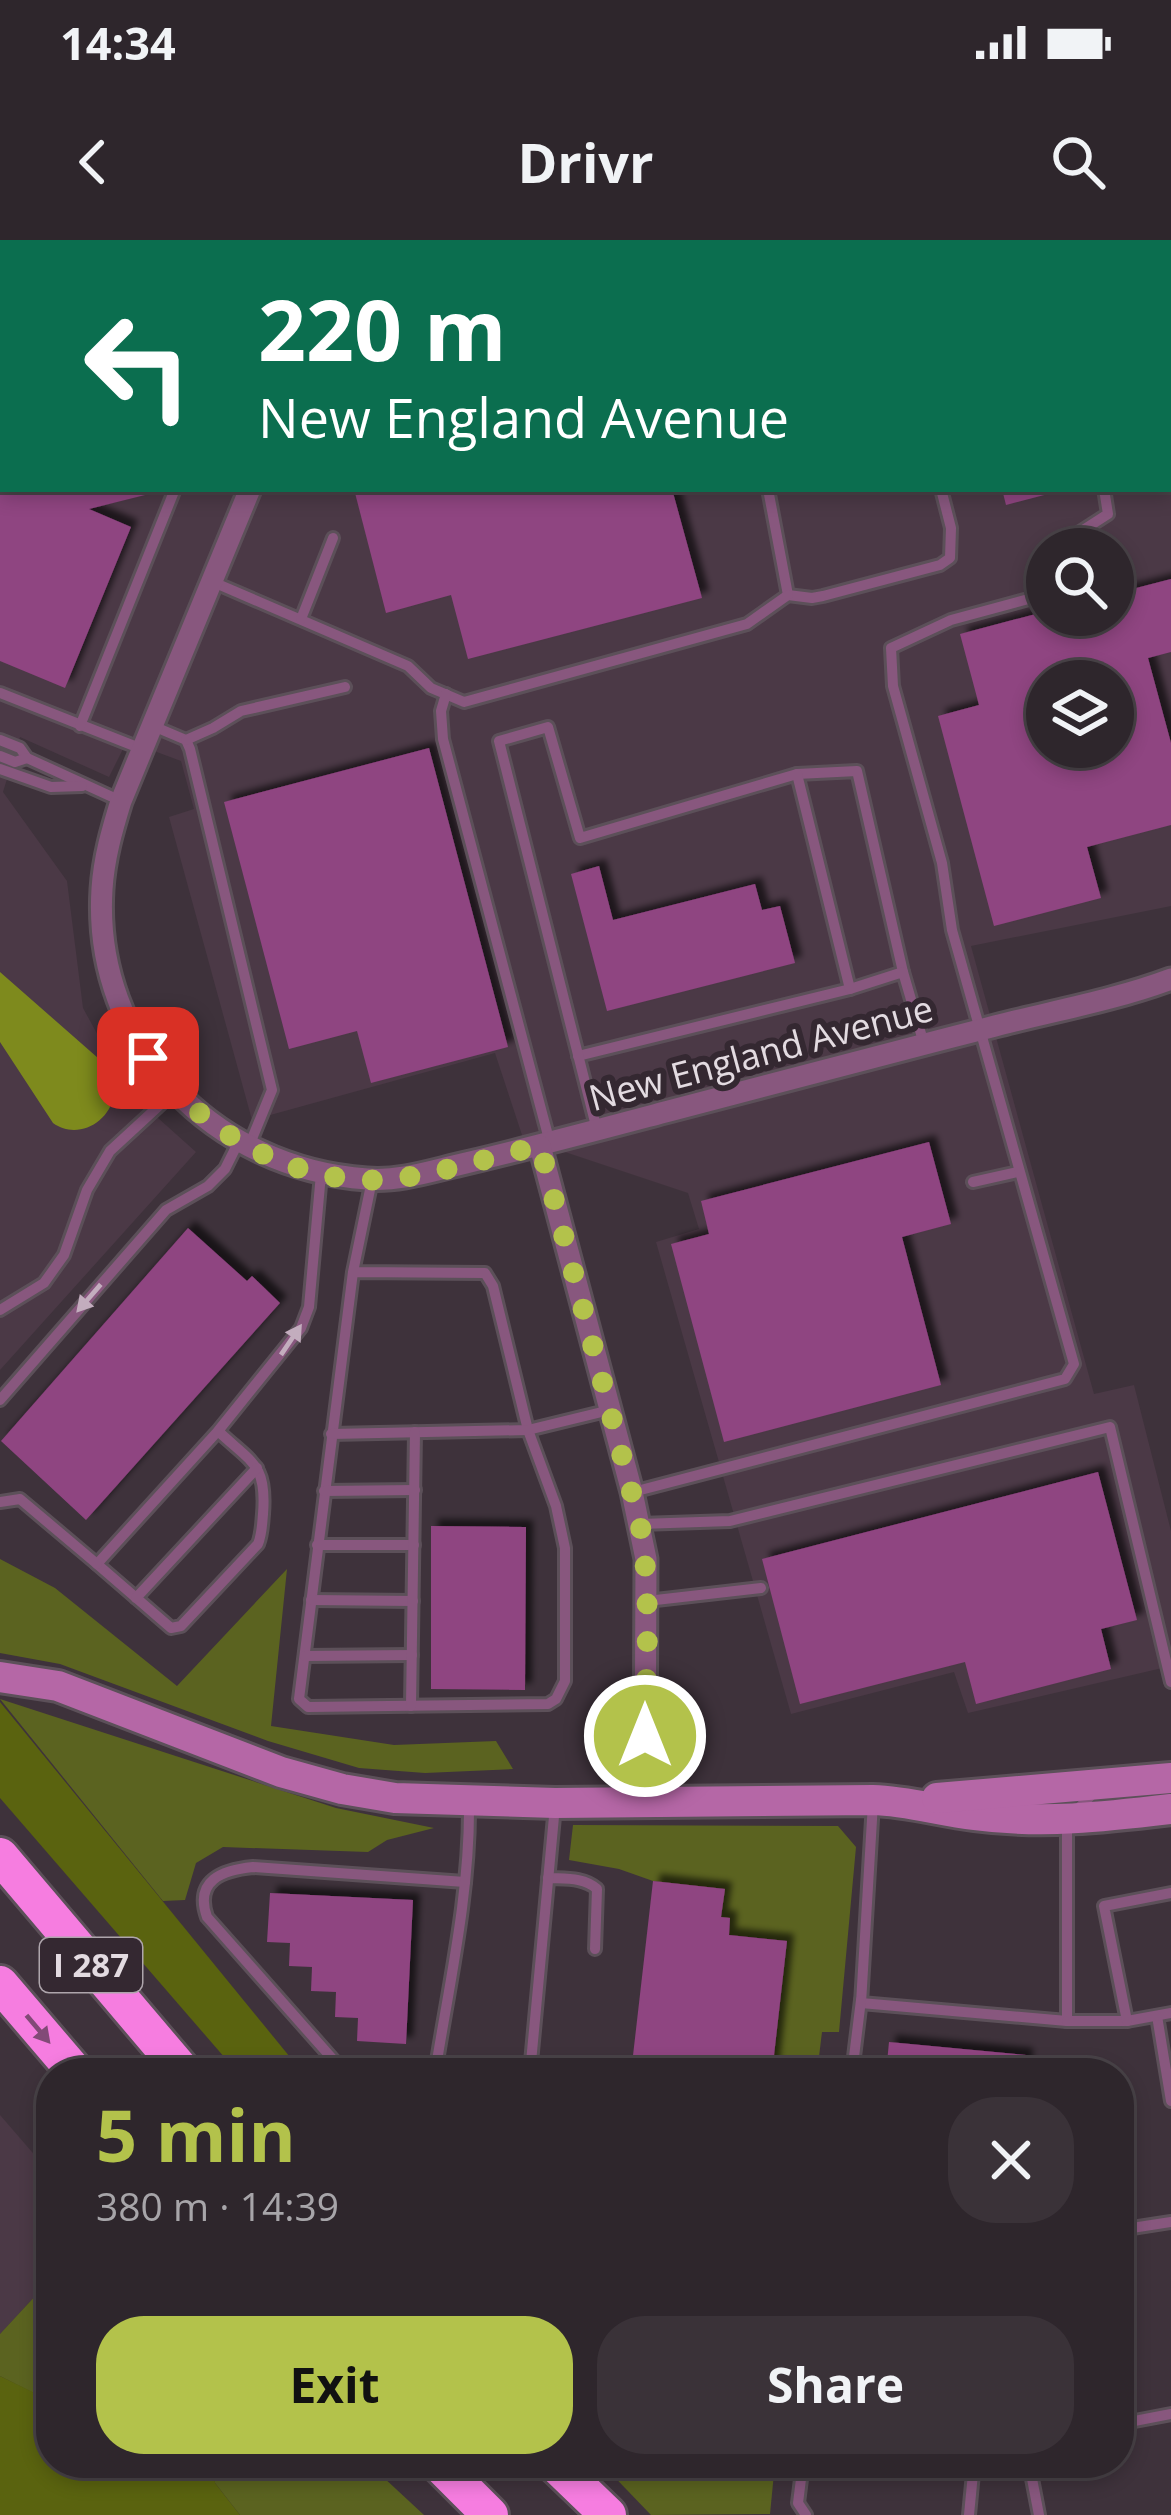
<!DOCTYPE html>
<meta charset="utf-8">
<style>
body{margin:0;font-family:"Open Sans",sans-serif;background:#3a3238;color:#f1f3f6;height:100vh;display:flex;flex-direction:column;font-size:45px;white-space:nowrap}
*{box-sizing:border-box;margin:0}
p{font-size:39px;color:#a7a5a9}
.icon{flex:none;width:66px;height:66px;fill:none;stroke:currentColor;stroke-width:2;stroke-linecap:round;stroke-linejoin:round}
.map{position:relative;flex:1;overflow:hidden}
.details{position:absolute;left:36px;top:1818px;width:1098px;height:420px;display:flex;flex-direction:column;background:#2e262c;border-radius:48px;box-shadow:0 6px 18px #0003,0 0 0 3px #494348}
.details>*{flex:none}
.banner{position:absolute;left:0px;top:0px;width:1173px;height:252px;box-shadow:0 6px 18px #0003,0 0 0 3px #494348;background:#0b6e4f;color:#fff;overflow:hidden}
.fabs{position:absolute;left:1026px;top:288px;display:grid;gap:24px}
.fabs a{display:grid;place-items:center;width:108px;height:108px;border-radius:50%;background:#2e262c;box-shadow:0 6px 18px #0003,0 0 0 3px #494348;font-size:60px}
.pin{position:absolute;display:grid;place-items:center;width:102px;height:102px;color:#fff;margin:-51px;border-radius:24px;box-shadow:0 6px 18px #0006}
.me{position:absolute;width:132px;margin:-66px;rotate:0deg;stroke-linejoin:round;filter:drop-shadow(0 0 9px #0008)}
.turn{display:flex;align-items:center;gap:42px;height:252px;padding:0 60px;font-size:54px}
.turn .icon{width:156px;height:156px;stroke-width:2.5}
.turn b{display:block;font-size:84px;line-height:102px}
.round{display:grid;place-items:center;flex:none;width:126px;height:126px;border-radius:48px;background:#3a3238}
.overview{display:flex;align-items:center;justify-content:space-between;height:204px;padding:0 60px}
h1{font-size:72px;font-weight:700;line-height:90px;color:#b3c24b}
.primary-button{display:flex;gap:24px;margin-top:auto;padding:24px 60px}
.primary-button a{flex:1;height:138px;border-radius:48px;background:#b3c24b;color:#111;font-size:48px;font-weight:700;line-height:138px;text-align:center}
.primary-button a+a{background:#3a3238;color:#f1f3f6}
.status{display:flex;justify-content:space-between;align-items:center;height:84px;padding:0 60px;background:#2e262c;direction:ltr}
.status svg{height:33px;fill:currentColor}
header{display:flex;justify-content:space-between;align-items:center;height:156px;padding:0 60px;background:#2e262c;font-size:54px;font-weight:700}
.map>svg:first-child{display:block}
</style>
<div class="status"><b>14:34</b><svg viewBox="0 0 49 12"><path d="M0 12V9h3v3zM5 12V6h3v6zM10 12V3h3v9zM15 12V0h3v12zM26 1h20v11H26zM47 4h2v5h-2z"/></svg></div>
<header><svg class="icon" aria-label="back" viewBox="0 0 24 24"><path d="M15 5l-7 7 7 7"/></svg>Drivr<svg class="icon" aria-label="search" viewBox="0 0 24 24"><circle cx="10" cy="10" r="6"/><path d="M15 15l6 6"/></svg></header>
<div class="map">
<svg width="1171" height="2275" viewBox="0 0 1171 2275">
<defs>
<filter id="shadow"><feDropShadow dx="7" dy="-7" stdDeviation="3" flood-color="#0009"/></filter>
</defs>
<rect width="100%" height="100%" fill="#3e323b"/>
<!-- built -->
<g fill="#4b3946" fill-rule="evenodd">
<path d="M0 0H1171V666L971 706 1094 1154 1134 1145 1171 1291V1426L968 1473 954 1432 791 1474 656 1002 699 989 688 953 523 898 495 813 252 880 169 577 194 569 181 521 127 501 109 537 20 497 3 552 67 641 83 768 129 852 196 912 0 1130ZM3 3H1170V249H3ZM1047 309H1113V375H1047ZM1047 441H1113V507H1047Z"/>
<path d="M0 1875 51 1934V2039L0 2094Z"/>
</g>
<!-- green -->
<g fill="#5b6320">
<path d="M0 1319 55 1348 177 1446 287 1329 271 1486 394 1505 496 1501 513 1529 425 1533 359 1528 268 1501 60 1424 0 1413Z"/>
<path d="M0 1459 336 1568 434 1588 387 1600 368 1612 223 1607 196 1623 185 1660 163 1661Z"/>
<path d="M573 1585 838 1586 856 1607 839 1792H822L817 1833H772L787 1701 729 1695 730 1679 721 1677 724 1649 653 1641 619 1629 569 1620Z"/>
<path d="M51 2039V2162L0 2136V2094Z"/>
<path d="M214 2223H368L424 2275H240L215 2243Z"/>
<path d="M601 2223H775L770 2274 651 2275Z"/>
</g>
<!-- forest -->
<g fill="#5a630f">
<path d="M0 1462 303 1833H238L0 1558Z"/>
<path d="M0 2136 51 2161V2223H214L215 2243 240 2275H0Z"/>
</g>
<!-- water -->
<path fill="#7e8a1d" d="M0 732 98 818C106 829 116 841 114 855 109 884 76 900 53 883L0 802Z"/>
<!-- building -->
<g fill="#8f4481" fill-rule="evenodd" filter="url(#shadow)">
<path d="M0 249H148L149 254 89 269 131 287 65 448 0 421Z"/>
<path d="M354 249H672L702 358 468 419 451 355 386 373Z"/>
<path d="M1002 249H1048V254L1006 265Z"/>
<path d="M1171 339V412L1148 418 1171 503V585L1087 607 1101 658 994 686 938 476 979 465 960 394 1047 371V375H1113V354ZM1047 441H1113V507H1047Z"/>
<path d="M429 508 508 807 371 843 357 791 289 809 224 562Z"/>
<path d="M599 626 613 680 755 644 762 670 780 666 795 723 607 771 571 634Z"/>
<path d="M929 902 951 984 902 997 941 1145 724 1202 671 1004 709 994 701 961Z"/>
<path d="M188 988 247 1041 252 1036 280 1063 86 1280 1 1201Z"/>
<path d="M1098 1232 1137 1380 1101 1389 1111 1429 976 1464 965 1422 800 1464 762 1319Z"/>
<path d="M431 1286 526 1287 525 1450 431 1449Z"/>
<path d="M653 1641 725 1649 721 1677 730 1678 729 1695 787 1701 772 1833H631Z"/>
<path d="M270 1653 413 1660 406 1804 357 1801 358 1778 335 1777 336 1752 311 1751 312 1727 289 1726 290 1703 267 1702Z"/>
<path d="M889 1802 1026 1815 1025 1833H886Z"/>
</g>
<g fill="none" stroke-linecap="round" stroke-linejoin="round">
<!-- service casing -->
<g stroke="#5c5059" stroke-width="16">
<g id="service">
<path d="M339 0 341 3"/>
<path d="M709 0V3"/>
<path d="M878 0 879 3"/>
<path d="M1040 0V3"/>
<path d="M1139 0V3"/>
<path d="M216 3 218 0"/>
<path d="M273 3 274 0"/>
<path d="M1170 99 1171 101"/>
<path d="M768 249 788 355 812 358 823 356 940 325 950 318 951 288 941 249"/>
<path d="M1068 309 1077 294 1108 274 1104 249"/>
<path d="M213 342 408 426 431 448 464 462 747 384 788 355"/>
<path d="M301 379 333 298"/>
<path d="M0 453 142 509"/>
<path d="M446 454 441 471 443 499 550 903"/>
<path d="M80 486 175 249"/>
<path d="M153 486 186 500 190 509 272 850 249 906"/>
<path d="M0 500 20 508 27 518 121 561"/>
<path d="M186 500 213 488 241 471 345 447"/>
<path d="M0 516 15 522 27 518"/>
<path d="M0 529 51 547 82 546"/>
<path d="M797 534 857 531 903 732"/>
<path d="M578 816 850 749"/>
<path d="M597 890 499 501 548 487 580 598 797 534 850 749 903 732 924 804"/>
<path d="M973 942 1018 932"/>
<path d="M353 1032 485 1033 493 1046 528 1190 556 1266 565 1308V1441L556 1459 548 1464 308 1467 299 1459 353 1032 372 940"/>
<path d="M0 1070 44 1043 64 1015 87 950 110 911 175 851"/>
<path d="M0 1160 166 970 208 946 225 929 239 901"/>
<path d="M218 1191C252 1223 267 1224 263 1274 262 1285 262 1294 258 1304L181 1386 171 1388 97 1324 218 1191 301 1088 309 1067 321 934"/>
<path d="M331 1194 528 1190 610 1170"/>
<path d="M324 1251 415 1250"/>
<path d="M633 1252 1065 1139 1074 1124 952 690 942 623 893 446 891 408 951 380 1047 354"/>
<path d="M0 1262 20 1259 97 1324"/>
<path d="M640 1284 730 1281 1110 1187 1171 1442"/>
<path d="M317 1305H414"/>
<path d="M136 1358 257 1228"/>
<path d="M311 1360 413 1361"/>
<path d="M647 1361 761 1348"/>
<path d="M305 1416 412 1415"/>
<path d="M411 1466 415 1192"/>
<path d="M873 1563 861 1763 1067 1781V1581L1095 1551"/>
<path d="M548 1638C565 1639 584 1637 597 1649L595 1709"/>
<path d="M1157 1776 1171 1861"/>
<path d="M1067 1781H1127L1171 1773"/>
<path d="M1127 1781 1104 1666 1171 1653"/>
<path d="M345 1833 207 1677C194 1640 223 1630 253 1627L465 1642"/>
<path d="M435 1833C449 1745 470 1654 469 1564"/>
<path d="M530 1833 555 1566"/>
<path d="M852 1833 861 1760"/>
<path d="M1119 1990 1171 1982"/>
<path d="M1119 2184 1171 2174"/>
<path d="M803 2223 798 2263 806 2275"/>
<path d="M1029 2223 1039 2275"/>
<path d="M969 2275 974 2223"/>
</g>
</g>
<!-- minor casing -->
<g stroke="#5c5059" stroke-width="27">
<g id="minor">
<path d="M515 0 516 3"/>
<path d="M551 3 561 0"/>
<path d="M250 249 121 561C112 590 104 618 102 649 92 806 215 929 367 939 400 942 434 930 466 923 534 907 601 889 669 871 777 843 886 814 995 786 1053 771 1115 760 1171 739"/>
<path d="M540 906 632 1252 646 1319 645 1563"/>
</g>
</g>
<!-- secondary casing -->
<g stroke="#5c5059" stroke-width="36">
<g id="secondary">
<path d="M0 1437 58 1446 281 1532 342 1549 395 1558 555 1563 873 1560C908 1561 940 1571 975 1575 1042 1584 1104 1577 1171 1569"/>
<path d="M937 1558 1171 1538"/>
</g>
</g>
<!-- motorway casing -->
<g stroke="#5c5059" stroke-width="42">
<g id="motorway">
<path d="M0 1616 184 1833"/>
<path d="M0 1744 76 1833"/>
<path d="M438 2223 490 2275"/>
<path d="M554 2223 608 2275"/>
</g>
</g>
<!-- service -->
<use href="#service" stroke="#88577e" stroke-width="10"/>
<!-- minor -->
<use href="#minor" stroke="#88577e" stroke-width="21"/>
<!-- secondary -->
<use href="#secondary" stroke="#b567a6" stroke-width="30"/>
<!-- motorway -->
<use href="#motorway" stroke="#f67de0" stroke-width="36"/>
</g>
<!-- one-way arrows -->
<defs><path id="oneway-solid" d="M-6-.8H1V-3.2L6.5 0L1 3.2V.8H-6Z" transform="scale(3)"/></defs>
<g fill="#c3adbe">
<use href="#oneway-solid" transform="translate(89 1058) rotate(131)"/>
<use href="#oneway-solid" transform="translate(291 1100) rotate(-56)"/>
</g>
<use fill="#824a77" href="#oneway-solid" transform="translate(38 1789) rotate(50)"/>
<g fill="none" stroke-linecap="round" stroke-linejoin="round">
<!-- route -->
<path stroke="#b3c24b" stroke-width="21" stroke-dasharray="0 37.8" d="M148 818C200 889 287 942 377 940 429 938 488 917 540 906L640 1284C652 1354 646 1426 645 1496"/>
</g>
<g text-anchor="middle" stroke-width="12" stroke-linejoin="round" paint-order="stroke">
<!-- shield labels -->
<rect fill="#342831" stroke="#aea5ac" stroke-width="3" x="40" y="1698" width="102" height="54" rx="9"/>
<g font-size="33" font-weight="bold" fill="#e3dbe1">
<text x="91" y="1737">I 287</text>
</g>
<!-- street labels -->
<g font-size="36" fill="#e3dbe1" stroke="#342831">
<text transform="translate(761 813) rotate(-15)" y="13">New England Avenue</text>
</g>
</g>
</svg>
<div class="fabs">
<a><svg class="icon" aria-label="search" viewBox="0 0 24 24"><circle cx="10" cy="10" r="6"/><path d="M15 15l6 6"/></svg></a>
<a><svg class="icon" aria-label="layers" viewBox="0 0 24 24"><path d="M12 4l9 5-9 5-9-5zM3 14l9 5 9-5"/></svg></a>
</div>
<div class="pin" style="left:148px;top:818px;background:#d93025"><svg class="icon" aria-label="arrive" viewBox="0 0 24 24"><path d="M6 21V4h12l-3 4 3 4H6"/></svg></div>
<svg class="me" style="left:645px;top:1496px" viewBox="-20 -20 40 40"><circle r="17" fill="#b3c24b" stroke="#fff" stroke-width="3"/><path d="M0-11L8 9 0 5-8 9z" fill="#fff"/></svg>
<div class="banner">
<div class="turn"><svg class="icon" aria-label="left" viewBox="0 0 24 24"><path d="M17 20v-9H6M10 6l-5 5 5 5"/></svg><div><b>220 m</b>New England Avenue</div></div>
</div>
<section class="details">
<div class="overview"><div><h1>5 min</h1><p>380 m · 14:39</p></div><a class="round"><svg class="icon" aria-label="close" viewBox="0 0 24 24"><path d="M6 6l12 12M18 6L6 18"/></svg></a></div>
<div class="primary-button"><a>Exit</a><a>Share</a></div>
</section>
</div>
